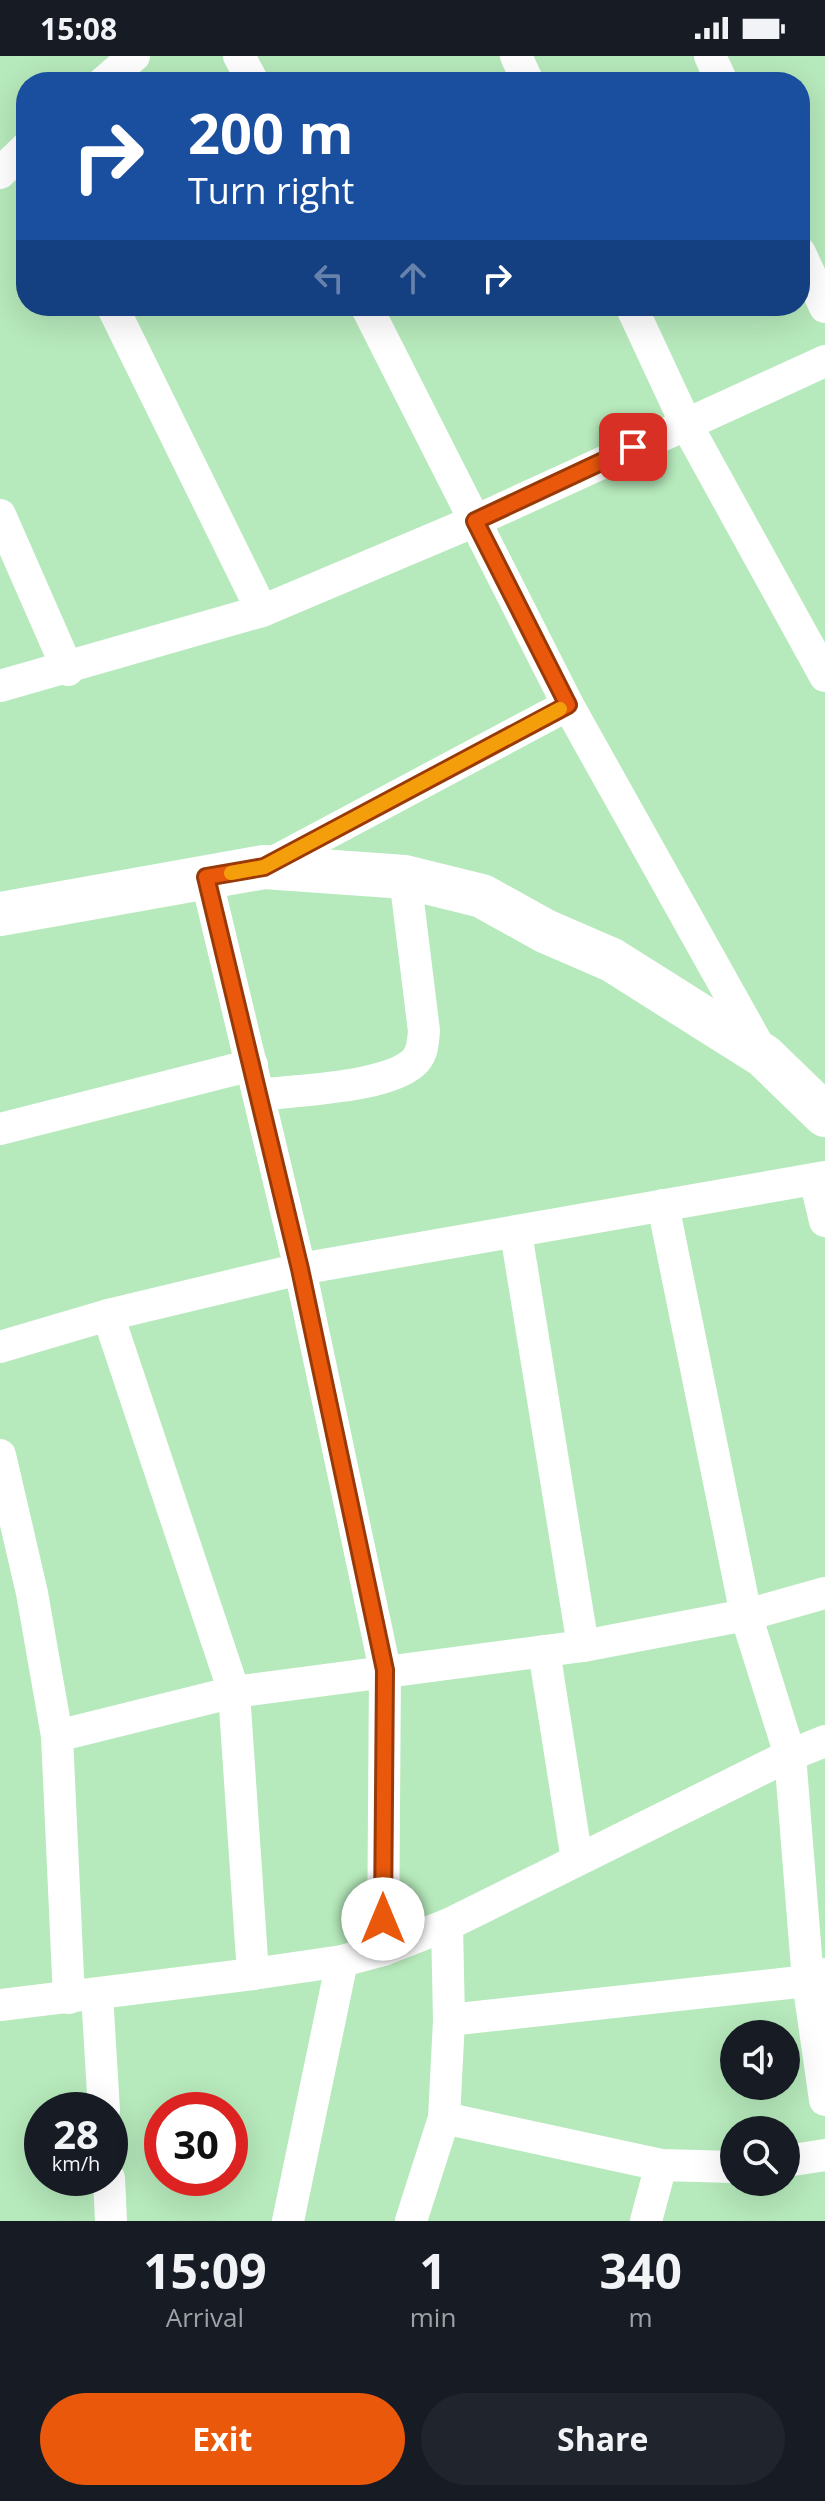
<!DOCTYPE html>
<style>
body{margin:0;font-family:"Open Sans",sans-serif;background:#20242c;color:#f1f3f6;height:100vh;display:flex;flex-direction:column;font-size:30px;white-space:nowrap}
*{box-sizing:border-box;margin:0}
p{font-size:26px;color:#9ea1a6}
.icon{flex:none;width:44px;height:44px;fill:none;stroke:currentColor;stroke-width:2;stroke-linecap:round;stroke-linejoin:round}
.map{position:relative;height:2165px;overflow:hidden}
.details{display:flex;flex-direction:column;background:#171b24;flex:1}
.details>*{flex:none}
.top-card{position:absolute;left:16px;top:16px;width:794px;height:244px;border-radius:32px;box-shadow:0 8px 32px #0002;background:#1a4fa0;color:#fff;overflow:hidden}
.controls{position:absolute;left:720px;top:1964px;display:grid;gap:16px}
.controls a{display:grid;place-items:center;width:80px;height:80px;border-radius:50%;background:#171b24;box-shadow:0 8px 32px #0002;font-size:40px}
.speed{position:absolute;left:24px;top:2036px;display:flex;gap:16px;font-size:40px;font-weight:700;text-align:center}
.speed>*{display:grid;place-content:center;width:104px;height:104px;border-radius:50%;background:#171b24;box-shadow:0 8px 32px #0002;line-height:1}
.speed small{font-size:20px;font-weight:400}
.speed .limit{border:12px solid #d22;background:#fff;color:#111}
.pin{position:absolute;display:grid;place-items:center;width:68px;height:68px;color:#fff;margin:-34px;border-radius:16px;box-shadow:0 4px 12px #0006}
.me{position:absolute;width:88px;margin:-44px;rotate:0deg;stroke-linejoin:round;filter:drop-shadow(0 0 6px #0008)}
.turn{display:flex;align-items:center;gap:28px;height:168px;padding:0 40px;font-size:36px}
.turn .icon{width:104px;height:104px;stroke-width:2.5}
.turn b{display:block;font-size:56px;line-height:68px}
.lanes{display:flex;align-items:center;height:76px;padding:0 40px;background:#0003;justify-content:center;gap:40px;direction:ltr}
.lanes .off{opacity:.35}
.eta{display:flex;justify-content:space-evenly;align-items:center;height:136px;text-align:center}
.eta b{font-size:48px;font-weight:700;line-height:56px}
.action{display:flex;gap:16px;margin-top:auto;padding:16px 40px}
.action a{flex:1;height:92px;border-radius:48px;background:#ea580c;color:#fff;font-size:32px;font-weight:700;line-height:92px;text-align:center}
.action a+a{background:#20242c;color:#f1f3f6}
.status{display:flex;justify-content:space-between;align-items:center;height:56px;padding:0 40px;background:#171b24;direction:ltr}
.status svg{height:22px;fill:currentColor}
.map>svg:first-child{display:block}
</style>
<div class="status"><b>15:08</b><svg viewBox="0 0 49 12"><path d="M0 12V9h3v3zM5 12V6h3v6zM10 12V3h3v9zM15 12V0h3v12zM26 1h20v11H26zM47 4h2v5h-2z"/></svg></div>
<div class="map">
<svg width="825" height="2165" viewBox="0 0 825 2165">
<rect width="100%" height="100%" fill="#b6e9bb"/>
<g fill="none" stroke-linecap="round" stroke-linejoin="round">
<!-- street -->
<g stroke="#fff" stroke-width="32">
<path d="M239 0 253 26"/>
<path d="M516 0 528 26"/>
<path d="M710 0 722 26"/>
<path d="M104 26 134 0"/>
<path d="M0 117 26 92"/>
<path d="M800 197 825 251"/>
<path d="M112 250 262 555"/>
<path d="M366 250 568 649 762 996"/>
<path d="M631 250 685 366 825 620"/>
<path d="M0 459 68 614"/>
<path d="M0 630 262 555 475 465 825 305"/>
<path d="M264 811 568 649"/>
<path d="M206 821 300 1213 385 1614 383 1894"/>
<path d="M259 1039C295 1034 392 1032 416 1004 423 996 423 985 424 975L405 821"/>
<path d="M0 1073 252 1009"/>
<path d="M815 1123 825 1165"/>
<path d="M663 1149 746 1559 790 1699 808 1925 825 2044"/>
<path d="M516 1177 583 1590"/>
<path d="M108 1259 234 1636 253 1918"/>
<path d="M0 1291 108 1259 300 1213 825 1121"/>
<path d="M0 1399 32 1537 57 1680 69 1942"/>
<path d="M544 1595 577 1804"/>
<path d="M57 1680 234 1636 583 1590 746 1559 825 1537"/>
<path d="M97 1938 104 2054"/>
<path d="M0 1949 253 1918 342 1905 383 1894 447 1869 790 1699 825 1685"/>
<path d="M449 1964 808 1925 825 1918"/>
<path d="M444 2062 661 2109 734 2111"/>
<path d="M786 2105 825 2099"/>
<path d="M109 2122 111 2165"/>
<path d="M288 2165 342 1905"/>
<path d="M411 2165 444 2062 449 1964 447 1869"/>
<path d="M646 2165 661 2109"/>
</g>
<!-- secondary -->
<path stroke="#fff" stroke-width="44" d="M0 858 264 811 405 821 482 840 545 875 612 904 764 1000 825 1059"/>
</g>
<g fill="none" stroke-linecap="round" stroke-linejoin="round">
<!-- route casing -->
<g stroke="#983908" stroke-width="20">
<path id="route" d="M383 1863 385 1614 300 1213 206 821 264 811 568 649 475 465 633 391"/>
</g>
<!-- route -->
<use href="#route" stroke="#ea580c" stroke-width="14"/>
<!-- slow -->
<path stroke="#f59e0b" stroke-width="14" d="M231 817 264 811 560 653"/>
</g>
</svg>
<div class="controls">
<a><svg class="icon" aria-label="sound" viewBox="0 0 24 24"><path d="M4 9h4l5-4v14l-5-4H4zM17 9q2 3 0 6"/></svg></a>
<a><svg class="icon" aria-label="search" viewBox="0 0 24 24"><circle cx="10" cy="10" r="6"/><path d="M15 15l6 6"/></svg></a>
</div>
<div class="speed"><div>28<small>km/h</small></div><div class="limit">30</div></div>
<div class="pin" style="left:633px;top:391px;background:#d93025"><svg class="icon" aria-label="arrive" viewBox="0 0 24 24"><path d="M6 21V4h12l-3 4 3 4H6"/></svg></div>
<svg class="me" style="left:383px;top:1863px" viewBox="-20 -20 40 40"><circle r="19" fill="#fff"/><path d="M0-13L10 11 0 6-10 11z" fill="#ea580c"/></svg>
<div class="top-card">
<div class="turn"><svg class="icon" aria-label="right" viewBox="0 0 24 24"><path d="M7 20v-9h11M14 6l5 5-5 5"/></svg><div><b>200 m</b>Turn right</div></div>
<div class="lanes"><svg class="icon off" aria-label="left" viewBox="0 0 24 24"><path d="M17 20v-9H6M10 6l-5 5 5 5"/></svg><svg class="icon off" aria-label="ahead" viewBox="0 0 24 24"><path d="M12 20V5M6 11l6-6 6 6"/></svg><svg class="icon" aria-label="right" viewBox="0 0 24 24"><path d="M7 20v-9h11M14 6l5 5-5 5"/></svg></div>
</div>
</div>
<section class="details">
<div class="eta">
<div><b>15:09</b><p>Arrival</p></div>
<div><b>1</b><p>min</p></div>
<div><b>340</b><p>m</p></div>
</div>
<div class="action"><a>Exit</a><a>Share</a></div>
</section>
